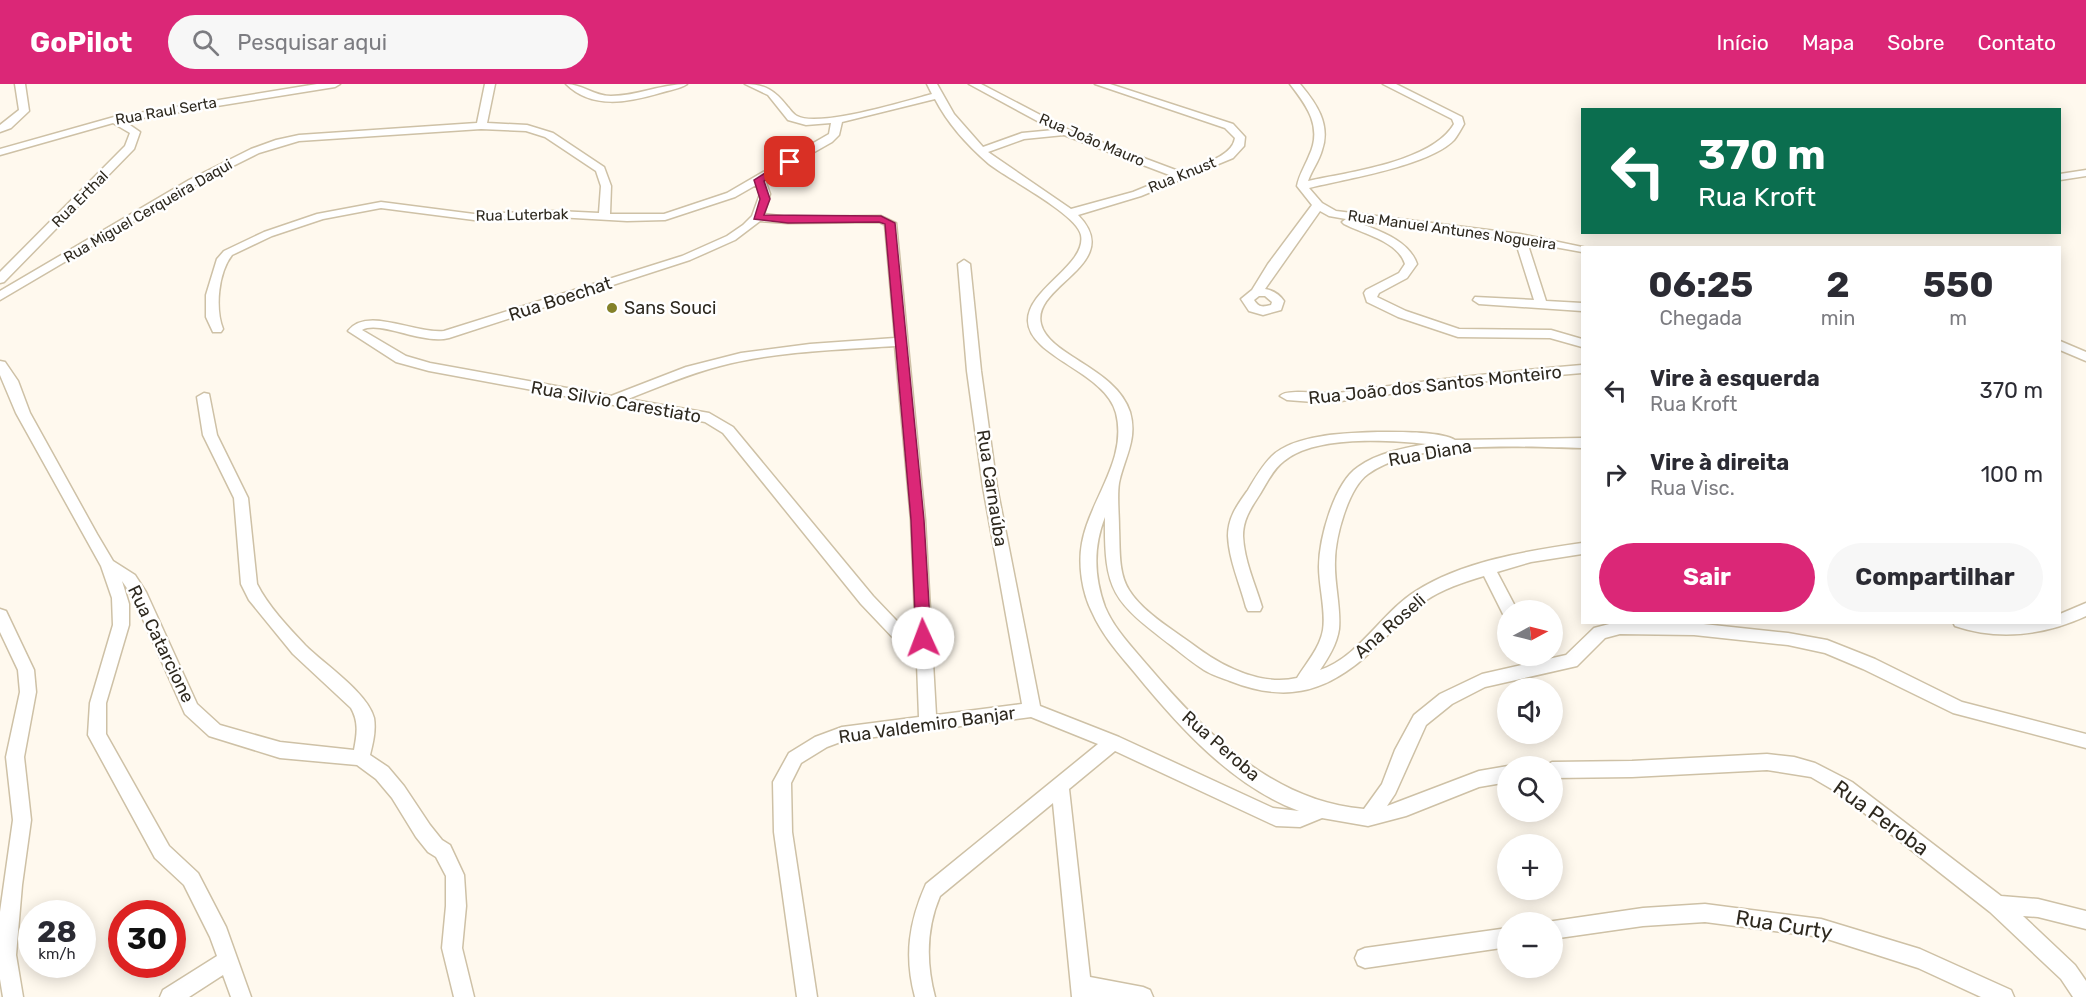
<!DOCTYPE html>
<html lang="pt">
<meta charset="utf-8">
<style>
body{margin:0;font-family:Rubik,sans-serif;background:#f7f7f7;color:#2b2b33;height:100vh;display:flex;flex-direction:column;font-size:22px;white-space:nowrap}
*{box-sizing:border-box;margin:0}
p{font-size:20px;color:#7c7c81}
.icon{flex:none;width:33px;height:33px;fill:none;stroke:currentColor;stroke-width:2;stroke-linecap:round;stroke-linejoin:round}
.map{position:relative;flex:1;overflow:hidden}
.details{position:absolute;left:1581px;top:162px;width:480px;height:378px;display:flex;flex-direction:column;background:#fff;border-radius:0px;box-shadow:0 3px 15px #0003}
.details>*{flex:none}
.banner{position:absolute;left:1581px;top:24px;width:480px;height:126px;border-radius:0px;box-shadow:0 3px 15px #0003;background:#0b6e4f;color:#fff;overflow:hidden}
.needle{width:39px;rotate:83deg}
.controls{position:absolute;left:1497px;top:516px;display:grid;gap:12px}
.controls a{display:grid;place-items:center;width:66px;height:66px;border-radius:50%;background:#fff;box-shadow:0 3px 15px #0003;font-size:30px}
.speed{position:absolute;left:18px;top:816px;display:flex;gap:12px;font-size:30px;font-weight:700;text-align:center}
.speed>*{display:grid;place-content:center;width:78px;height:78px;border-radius:50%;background:#fff;box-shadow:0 3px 15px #0003;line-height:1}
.speed small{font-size:15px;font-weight:400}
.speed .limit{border:9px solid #d22;background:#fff;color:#111}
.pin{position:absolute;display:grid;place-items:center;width:51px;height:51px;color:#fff;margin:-26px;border-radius:12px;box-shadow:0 3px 9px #0006}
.me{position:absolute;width:66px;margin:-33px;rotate:358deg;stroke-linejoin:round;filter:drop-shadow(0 0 4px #0008)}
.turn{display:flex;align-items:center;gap:21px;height:126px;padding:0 18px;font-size:27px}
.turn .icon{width:78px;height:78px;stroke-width:2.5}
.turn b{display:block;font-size:42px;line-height:51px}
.eta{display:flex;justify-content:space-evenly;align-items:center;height:102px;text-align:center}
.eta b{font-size:36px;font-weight:700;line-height:42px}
.button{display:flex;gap:12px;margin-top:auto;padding:12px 18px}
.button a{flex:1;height:69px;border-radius:36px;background:#db2777;color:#fff;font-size:24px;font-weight:700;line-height:69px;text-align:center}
.button a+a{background:#f7f7f7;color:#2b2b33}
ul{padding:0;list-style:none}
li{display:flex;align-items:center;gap:18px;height:84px;padding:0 18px}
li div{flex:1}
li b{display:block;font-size:22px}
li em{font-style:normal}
header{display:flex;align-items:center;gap:36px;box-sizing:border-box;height:84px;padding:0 30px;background:#db2777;color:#fff}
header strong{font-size:28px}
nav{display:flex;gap:33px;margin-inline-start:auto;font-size:21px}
.search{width:420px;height:54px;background:#f7f7f7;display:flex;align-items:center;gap:15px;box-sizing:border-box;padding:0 21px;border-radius:33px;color:#7c7c81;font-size:22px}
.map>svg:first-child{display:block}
</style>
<header>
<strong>GoPilot</strong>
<div class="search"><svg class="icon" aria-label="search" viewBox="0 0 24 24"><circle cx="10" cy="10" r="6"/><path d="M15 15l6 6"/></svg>Pesquisar aqui</div>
<nav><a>Início</a><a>Mapa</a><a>Sobre</a><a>Contato</a></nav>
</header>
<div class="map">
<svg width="2086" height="913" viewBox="0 0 2086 913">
<rect width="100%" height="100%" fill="#fff9ee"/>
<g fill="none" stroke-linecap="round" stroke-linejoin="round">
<!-- minor casing -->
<g stroke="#cec1a6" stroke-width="3">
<g id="minor">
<path d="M15 0H25L29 27 11 44 0 48V41L19 26Z"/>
<path d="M317 0H340L335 3 124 37 140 48 134 65 4 198 0 199V188L125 62 130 49 113 39 0 71V65L114 33Z"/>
<path d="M485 0H495L487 39 527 41 553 49 604 83 611 102 610 130H664L727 109 829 50 831 39 806 41 788 36 768 11 745 0C765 0 775 7 787 22 790 25 793 30 797 32 818 44 906 17 932 10L927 0H937L954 30 983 63 1022 49 1054 46 969 0H981L1069 46 1181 88C1198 81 1232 74 1235 54L1225 44 1095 0H1110L1233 40 1245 53 1244 62 1233 74 1141 112 1078 131C1126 180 1031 201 1041 240 1049 272 1116 284 1130 328 1138 356 1124 374 1119 399 1117 412 1119 430 1119 444 1120 464 1118 489 1129 506 1143 529 1178 549 1199 565 1225 584 1263 602 1297 594 1306 579 1320 564 1323 546 1326 527 1319 503 1319 483 1319 455 1334 399 1358 383 1377 369 1404 364 1427 360 1387 356 1316 351 1284 377 1273 385 1267 399 1260 410 1251 424 1243 435 1243 452 1244 476 1255 500 1262 523L1260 527H1248L1246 523C1240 500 1229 476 1228 452 1228 433 1238 420 1248 406 1255 394 1262 382 1272 372 1295 350 1347 349 1378 348 1396 348 1440 347 1455 356L1582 354V364C1523 363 1417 355 1368 390 1348 404 1335 454 1335 477 1334 499 1341 523 1339 545 1337 560 1328 574 1320 586 1359 573 1382 528 1416 507 1463 477 1527 467 1582 459V470L1531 478 1497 488 1517 526H1508V532L1503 530 1484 492C1464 498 1442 505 1425 517 1399 535 1380 563 1354 582 1313 613 1276 615 1230 597 1222 594 1212 591 1204 586 1193 579 1182 570 1172 562 1113 517 1104 508 1105 433 1093 463 1094 493 1105 523 1114 545 1133 564 1148 582 1204 648 1273 718 1364 725L1382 700 1395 666 1414 631 1440 610 1482 590 1566 571 1594 544 1617 538 1694 539 1788 549 1827 556 1875 575 1962 618 2086 650V664L1953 629 1863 585 1825 569 1788 561 1694 551 1620 550 1605 554 1577 582 1485 603 1452 620 1426 641 1395 710 1387 722 1479 687 1508 682H1509L1508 698 1479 703 1406 732 1368 742 1322 734 1300 743 1276 742 1115 667 1069 705 1090 893 1143 903 1150 906 1153 913H1072L1053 719 940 812C926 845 926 879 935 913H915C904 872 909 838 926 800L1098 660 1031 633 843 657 827 663 801 679 791 699 792 748 817 913H797L774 748 773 698 789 669 815 653 842 643 919 633 917 579 861 520 723 349 705 338 429 287 396 278 348 247C367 222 414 250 444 247L682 172 727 152 743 141 752 132 760 110 756 101 735 113 665 136 627 137 557 133 474 136 381 124 323 135 272 152 232 171C218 189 215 225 223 245L221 248H213L206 233V211L217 175 224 167 264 148 317 130 381 118 474 130 557 127 599 129 601 102 596 87 545 53 526 47 481 45 299 57 259 69 197 100 0 216V207L189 96 251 65 276 56 299 51 477 39ZM935 15C948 40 968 62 989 80 1008 95 1077 130 1081 151 1087 181 1027 205 1028 237 1029 273 1106 288 1116 329 1128 376 1090 415 1082 459 1078 481 1082 508 1092 528 1102 551 1119 570 1135 589 1179 643 1232 702 1299 727L1273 724 1119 653 1040 622 997 403 981 287 970 180 964 176 958 180 967 287 983 403 1022 620 936 631 925 436 896 139 881 132 788 133 764 130 770 110 765 96 832 58 839 51 842 38ZM1064 51 1172 92 1133 108 1071 125 988 68 1024 55ZM760 137 788 139 879 138 885 141 895 254 810 260 741 269 686 283 611 312 430 279 406 272 362 246C380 236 422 261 449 254L690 176 735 156ZM895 262 911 436 916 557 873 512 733 343 709 329 628 315C658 303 689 290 720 282 777 267 837 266 895 262Z"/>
<path d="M566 0C582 0 594 12 611 12 637 12 661 0 687 0 680 5 669 6 660 9 629 18 592 26 566 0Z"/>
<path d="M1290 0H1300C1316 19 1331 40 1322 66 1319 77 1312 86 1308 97 1349 88 1432 78 1454 40L1452 35 1383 0H1396L1462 33 1464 40C1461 45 1458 51 1454 56 1429 82 1345 95 1309 104L1322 119 1336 127 1520 150 1587 164H1582V168L1527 158 1546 217 1582 219V227L1479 220 1473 216 1475 213 1534 216 1515 156 1352 136C1375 146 1408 154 1417 180L1407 194 1379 209 1377 213 1406 227 1459 245 1551 246 1582 255V263L1550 254 1458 253 1398 233 1367 218 1364 209 1366 206 1399 189 1405 180C1398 157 1363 150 1344 140L1342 138 1346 135 1329 132 1320 127 1265 205C1273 206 1280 211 1284 217L1281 226 1263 231 1249 227 1241 215 1252 206 1268 180 1312 121 1297 102C1299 91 1305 82 1309 72 1323 43 1307 22 1290 0ZM1259 212H1265L1272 218 1271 221C1263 223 1259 224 1254 216Z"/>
<path d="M2086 86V92L2060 96V90Z"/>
<path d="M2060 257 2086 268V277L2060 266Z"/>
<path d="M0 277 5 278 18 297 30 329 97 450 113 477 135 491 146 508 197 620 220 641 280 658 354 666C357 650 359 638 351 624L293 570 249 516 241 500 234 414 203 351 197 313 204 309 209 310 217 351 248 414 257 500C268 522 288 543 305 561 324 580 368 609 374 634 376 647 373 659 370 671L388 683 404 702 430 741 442 756 450 761 464 791 466 822 462 864 474 913H454L442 864 446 822V792L436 773 428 768 416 753 392 714 376 695 357 681 280 674 209 652 185 630 133 513 122 497 129 520V541L106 619V650L169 762 198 789 226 843 251 913H231L223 891 189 913H160L163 906 217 872 210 853 184 801 155 774 88 651 90 619 113 541 112 514 101 482 16 329 0 291Z"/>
<path d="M1582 281V289L1466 299 1327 319 1287 316 1280 312C1287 304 1325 311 1338 309 1420 297 1500 288 1582 281Z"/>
<path d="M2086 519V532C2045 551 1999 557 1955 542L1953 538H2060V530Z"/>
<path d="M0 525 6 527 34 586 36 608 24 673 31 736 22 801 16 871 23 913H3L0 895V828L13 736 6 673 20 608 18 586 0 548Z"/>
<path d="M1767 670 1794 673 1815 679 1852 698 2001 812 2038 815 2086 827V845L2038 833 2023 832 2075 881 2086 897V913H2073L2061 895 1990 828 1840 710 1811 693 1767 686 1632 693 1552 694V682H1545L1552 678 1632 677Z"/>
<path d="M1705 820 1821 835 1920 865 2011 906 2014 913H1981L1918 884 1821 853 1705 838 1643 842 1552 855V838H1547L1643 824Z"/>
<path d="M1508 844V863L1365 884 1358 881 1355 874 1358 867 1365 864Z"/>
</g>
</g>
<!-- minor -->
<use href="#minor" fill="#fff" fill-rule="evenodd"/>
</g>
<!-- route -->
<path fill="#db2777" stroke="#8e194d" stroke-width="1.5" d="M786 76 794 78 764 97 770 115 764 131 881 132 895 139 924 436 931 554 923 560 916 554 911 436 885 140 879 138 788 139 754 135 760 115 754 96Z"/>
<!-- markers -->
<circle fill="#848129" stroke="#fff" stroke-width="2" cx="612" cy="224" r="6"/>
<g text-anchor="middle" stroke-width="5" stroke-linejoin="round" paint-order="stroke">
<!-- far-street labels -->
<g font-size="15" fill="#2e291f" stroke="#fff">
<text transform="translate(166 27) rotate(-10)" y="5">Rua Raul Serta</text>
<text transform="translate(1092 56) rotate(23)" y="5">Rua João Mauro</text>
<text transform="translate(1182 91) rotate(-22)" y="5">Rua Knust</text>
<text transform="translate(80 115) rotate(-45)" y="5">Rua Erthal</text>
<text transform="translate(148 127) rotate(-30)" y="5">Rua Miguel Cerqueira Daqui</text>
<text transform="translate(522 131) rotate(-1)" y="5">Rua Luterbak</text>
<text transform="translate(1452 146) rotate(8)" y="5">Rua Manuel Antunes Nogueira</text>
</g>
<!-- street labels -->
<g font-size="18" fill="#2e291f" stroke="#fff">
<text transform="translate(560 215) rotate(-18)" y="6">Rua Boechat</text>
<text transform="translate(1435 301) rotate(-6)" y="6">Rua João dos Santos Monteiro</text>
<text transform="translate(616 318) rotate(10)" y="6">Rua Silvio Carestiato</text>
<text transform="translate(1430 369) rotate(-10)" y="6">Rua Diana</text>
<text transform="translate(992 404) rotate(81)" y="6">Rua Carnaúba</text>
<text transform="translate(1390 542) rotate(-41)" y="6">Ana Roseli</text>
<text transform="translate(161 560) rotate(64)" y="6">Rua Catarcione</text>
<text transform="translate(927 641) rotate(-8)" y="6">Rua Valdemiro Banjar</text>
<text transform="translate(1221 662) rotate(41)" y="6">Rua Peroba</text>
</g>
<!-- poi labels -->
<g font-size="18" fill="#2e291f" stroke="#fff" text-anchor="start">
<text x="624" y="230">Sans Souci</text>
</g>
<!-- near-street labels -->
<g font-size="21" fill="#2e291f" stroke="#fff">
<text transform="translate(1881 734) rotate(36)" y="7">Rua Peroba</text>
<text transform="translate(1784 841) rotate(9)" y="7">Rua Curty</text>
</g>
</g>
</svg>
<div class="controls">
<a><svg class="needle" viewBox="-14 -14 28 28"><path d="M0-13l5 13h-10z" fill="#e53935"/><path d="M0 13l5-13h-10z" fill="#7c7c81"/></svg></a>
<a><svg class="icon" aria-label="sound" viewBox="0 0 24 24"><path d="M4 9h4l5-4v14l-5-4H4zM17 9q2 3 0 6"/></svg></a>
<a><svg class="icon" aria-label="search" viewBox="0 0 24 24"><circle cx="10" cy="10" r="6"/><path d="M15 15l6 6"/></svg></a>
<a>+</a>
<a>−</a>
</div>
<div class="speed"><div>28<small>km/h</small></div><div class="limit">30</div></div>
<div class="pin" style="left:790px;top:78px;background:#d93025"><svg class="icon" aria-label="arrive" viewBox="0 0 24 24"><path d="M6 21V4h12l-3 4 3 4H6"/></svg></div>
<svg class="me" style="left:923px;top:554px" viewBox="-20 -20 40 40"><circle r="19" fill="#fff"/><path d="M0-13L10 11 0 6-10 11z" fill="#db2777"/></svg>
<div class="banner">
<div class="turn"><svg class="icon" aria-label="left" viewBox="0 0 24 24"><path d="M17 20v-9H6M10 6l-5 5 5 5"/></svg><div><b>370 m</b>Rua Kroft</div></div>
</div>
<section class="details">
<div class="eta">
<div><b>06:25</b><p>Chegada</p></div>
<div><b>2</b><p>min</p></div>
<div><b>550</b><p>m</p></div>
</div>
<ul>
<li><svg class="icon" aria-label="left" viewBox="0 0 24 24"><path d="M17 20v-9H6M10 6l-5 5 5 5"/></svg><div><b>Vire à esquerda</b><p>Rua Kroft</p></div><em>370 m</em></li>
<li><svg class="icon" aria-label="right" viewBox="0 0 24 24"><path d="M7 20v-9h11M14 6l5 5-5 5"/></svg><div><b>Vire à direita</b><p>Rua Visc.</p></div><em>100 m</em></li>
</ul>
<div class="button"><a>Sair</a><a>Compartilhar</a></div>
</section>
</div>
